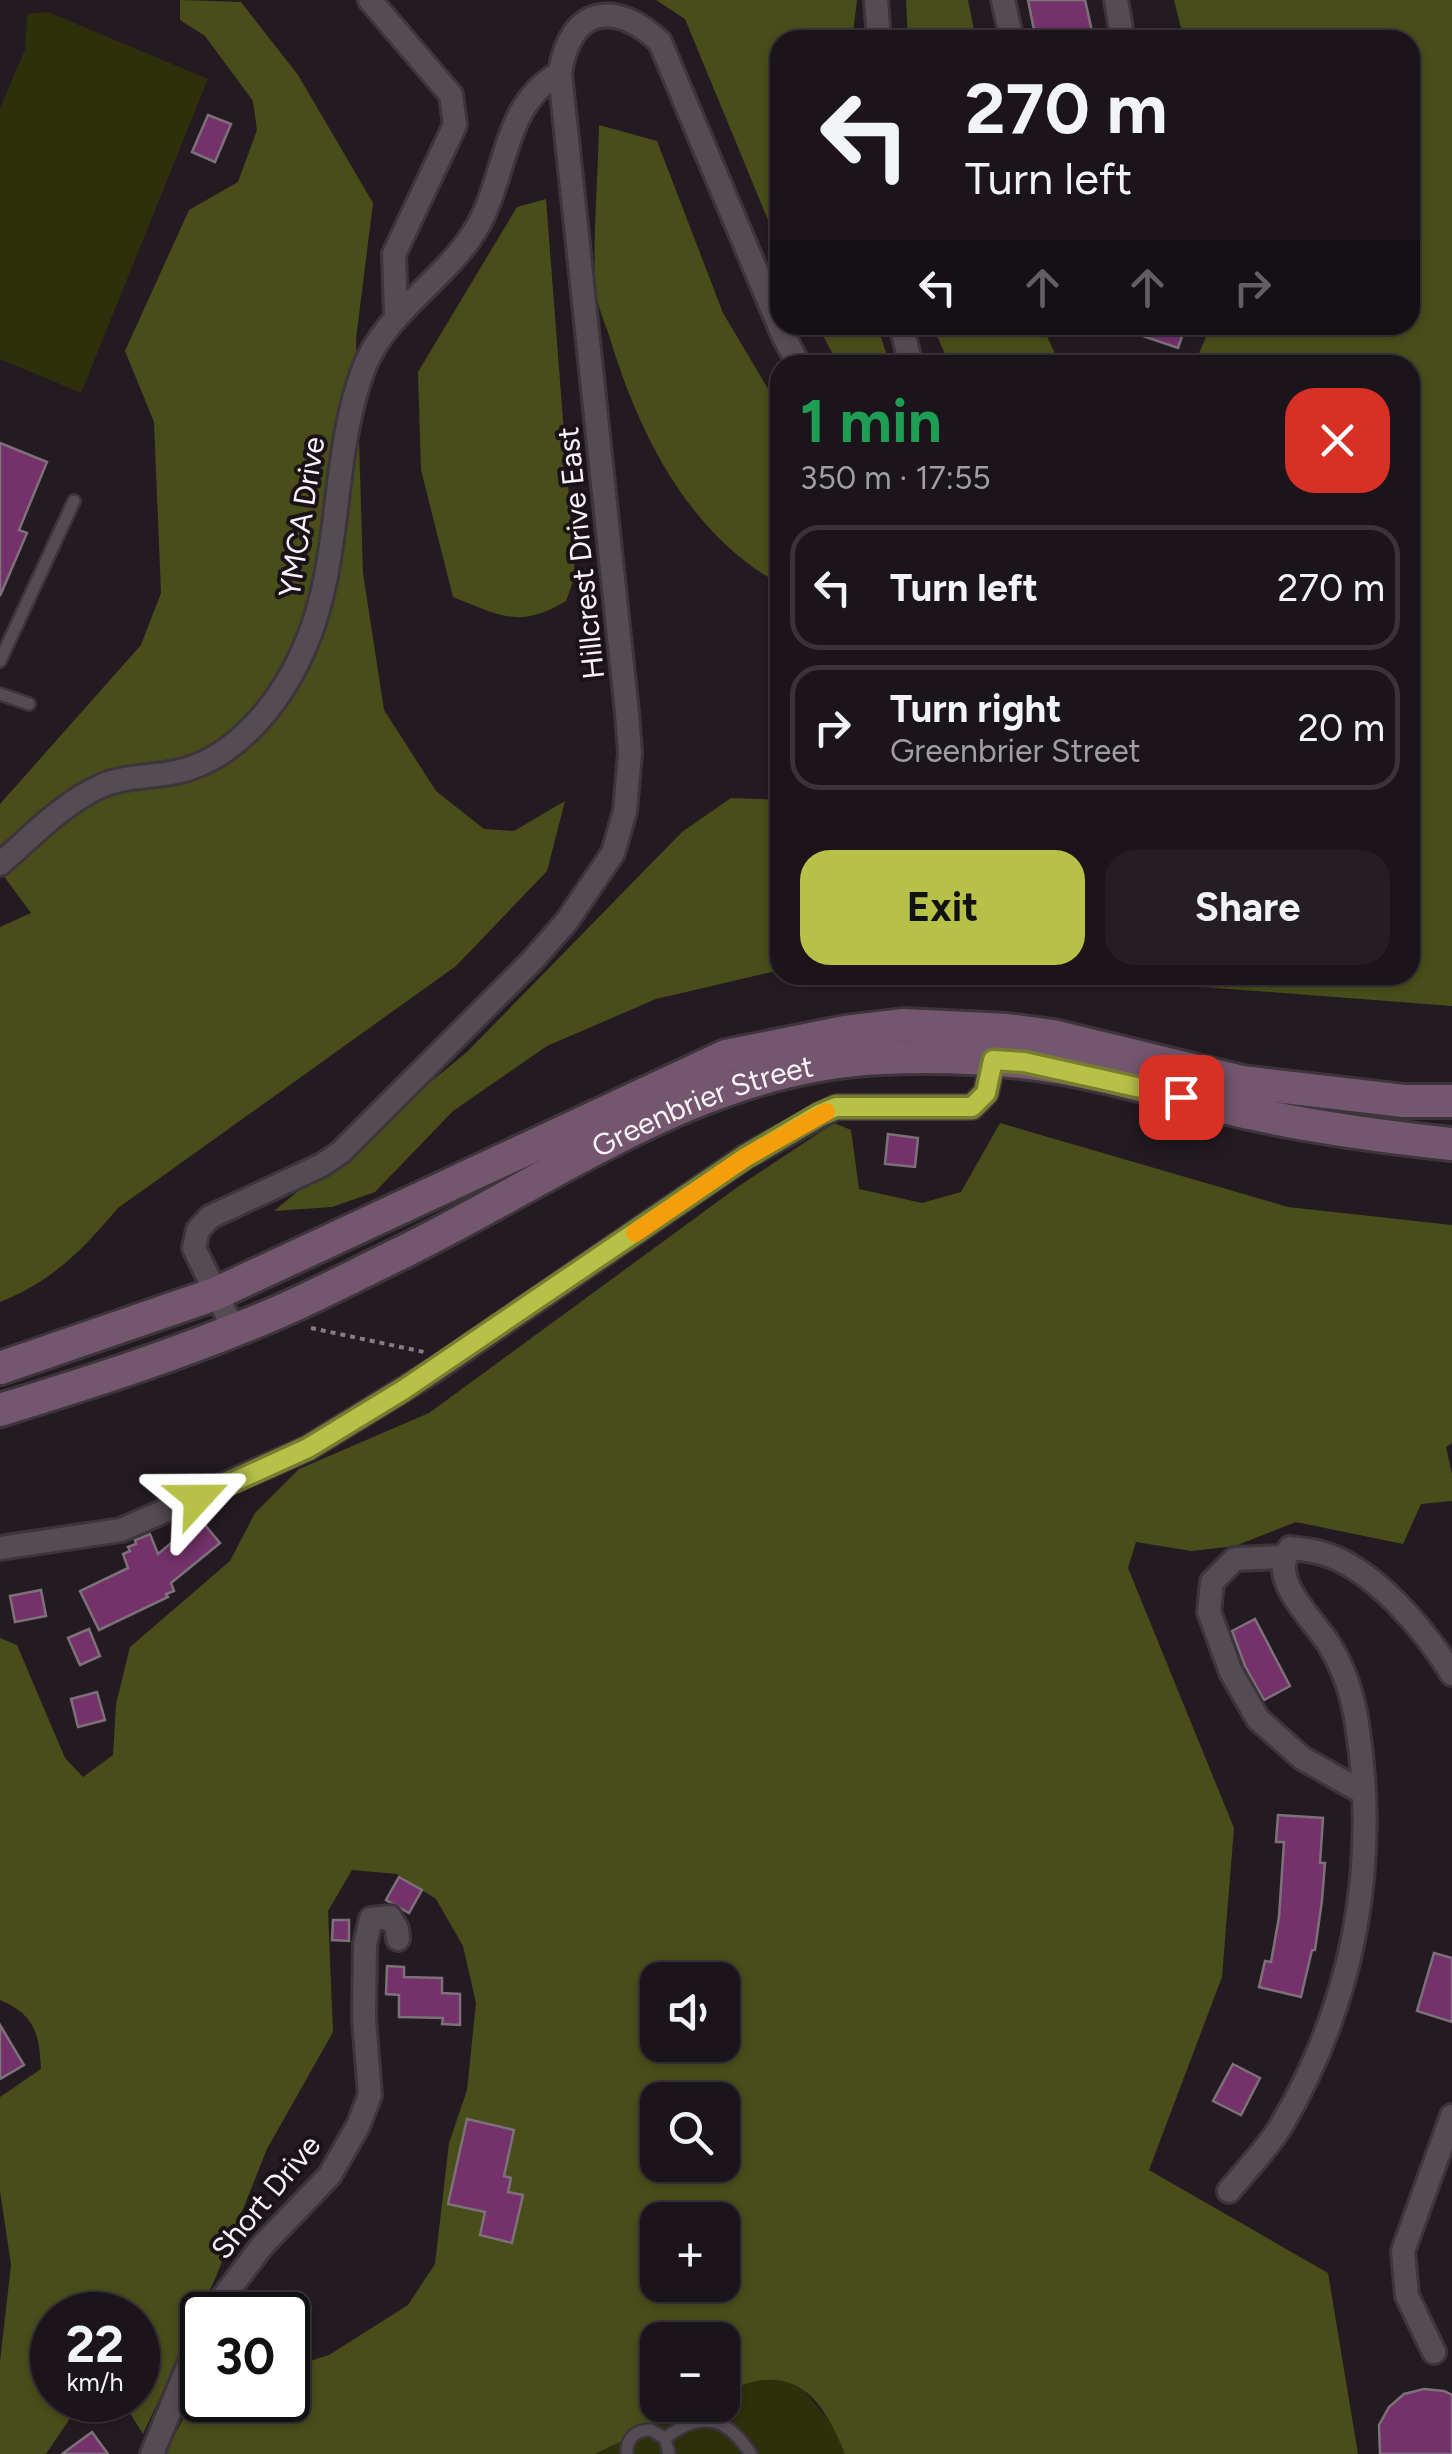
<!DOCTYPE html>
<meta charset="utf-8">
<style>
body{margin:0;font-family:Figtree,sans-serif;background:#241d23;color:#f1f3f6;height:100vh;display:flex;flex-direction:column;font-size:38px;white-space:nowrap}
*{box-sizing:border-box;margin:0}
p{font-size:32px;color:#a09ea2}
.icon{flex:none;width:55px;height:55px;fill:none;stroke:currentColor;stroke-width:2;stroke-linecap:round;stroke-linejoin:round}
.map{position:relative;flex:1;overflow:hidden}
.drawer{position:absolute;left:770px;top:355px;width:650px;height:630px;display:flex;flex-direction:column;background:#1b141a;border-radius:30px;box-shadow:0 2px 8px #0004,0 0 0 2px #393339}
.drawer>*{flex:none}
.guide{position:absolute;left:770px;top:30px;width:650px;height:305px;border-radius:30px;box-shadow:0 2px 8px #0004,0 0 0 2px #393339;background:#1b141a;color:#f1f3f6;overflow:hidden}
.buttons{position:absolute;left:640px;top:1962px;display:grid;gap:20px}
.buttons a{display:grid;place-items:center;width:100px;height:100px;border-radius:20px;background:#1b141a;box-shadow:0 2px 8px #0004,0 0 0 2px #393339;font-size:50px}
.speed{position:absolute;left:30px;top:2292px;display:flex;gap:20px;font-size:50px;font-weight:700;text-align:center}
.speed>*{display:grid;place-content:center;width:130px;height:130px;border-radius:50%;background:#1b141a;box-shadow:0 2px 8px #0004,0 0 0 2px #393339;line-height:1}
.speed small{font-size:25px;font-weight:400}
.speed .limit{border:5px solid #111;border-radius:15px;background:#fff;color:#111}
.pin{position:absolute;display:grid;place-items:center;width:85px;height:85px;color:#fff;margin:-42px;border-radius:20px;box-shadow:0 5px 15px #0006}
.me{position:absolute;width:110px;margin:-55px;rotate:66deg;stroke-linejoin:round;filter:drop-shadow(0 0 8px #0008)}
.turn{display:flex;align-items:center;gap:35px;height:210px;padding:0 30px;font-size:45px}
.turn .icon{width:130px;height:130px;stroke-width:2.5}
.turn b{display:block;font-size:70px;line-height:85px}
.lanes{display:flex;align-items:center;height:95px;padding:0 30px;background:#0003;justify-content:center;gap:50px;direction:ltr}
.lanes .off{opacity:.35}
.round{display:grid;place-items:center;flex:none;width:105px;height:105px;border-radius:30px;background:#241d23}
.overview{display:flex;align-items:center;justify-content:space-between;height:170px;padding:0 30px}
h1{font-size:60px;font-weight:700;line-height:75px;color:#1e9e55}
.button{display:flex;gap:20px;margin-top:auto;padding:20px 30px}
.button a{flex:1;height:115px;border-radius:30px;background:#b7c148;color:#111;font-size:40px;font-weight:700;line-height:115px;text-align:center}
.button a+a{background:#241d23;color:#f1f3f6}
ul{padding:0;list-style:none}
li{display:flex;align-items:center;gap:30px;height:125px;margin:0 20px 15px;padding:0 10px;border:5px solid #393339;border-radius:30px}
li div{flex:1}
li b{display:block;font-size:38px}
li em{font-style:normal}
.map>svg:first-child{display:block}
</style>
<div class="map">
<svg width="1452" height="2454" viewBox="0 0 1452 2454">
<rect width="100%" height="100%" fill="#241b22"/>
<!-- green -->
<g fill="#2d300a">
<path d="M48 12 208 79 81 393 0 359V108L25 50 27 14Z"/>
<path d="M775 2378 799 2384 835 2428 845 2454H595L697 2405H722L723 2393 742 2383Z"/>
</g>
<!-- forest -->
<g fill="#484d1a" fill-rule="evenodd">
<path d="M180 0 241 2 298 75 373 203 356 339 363 573 384 710 436 791 484 829 514 831 565 801 547 871 456 966 118 1208C81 1251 53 1281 0 1302V927L31 913 0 871V804L141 645 161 593 154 422 125 351 189 210 238 182 257 130 253 101 205 36 180 20Z"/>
<path d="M656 0H857L852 40H780V249L685 19Z"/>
<path d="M906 0H968L976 40H908Z"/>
<path d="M1174 0H1452V1006L1047 975H1410V365H1194L1211 325H1410V40H1184Z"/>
<path d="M599 125 657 141 723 313 780 409V584C691 536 641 438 612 345 607 327 596 305 595 286 593 233 598 178 599 125Z"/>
<path d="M546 199 575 576 566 601C519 629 501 616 453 597L421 470 418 372 517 207Z"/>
<path d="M817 325H877L890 365H839Z"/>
<path d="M932 325H1042L1060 365H950Z"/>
<path d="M731 798 780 800V970L656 999 547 1046 453 1111 375 1192 332 1207 274 1211 467 1052 682 832Z"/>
<path d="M834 1123 851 1130 859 1189 922 1203 961 1192 1000 1123 1288 1207 1452 1225V1443L1446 1447 1452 1474V1501L1421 1504 1403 1544 1296 1522 1235 1546 1191 1551 1136 1542 1128 1568 1234 1828 1222 1977 1149 2170 1328 2273 1358 2454H845C820 2391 790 2360 723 2393L722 2340H658V2405H697L595 2454H164L196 2396 202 2394V2400H288V2368L329 2355 408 2305 435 2264 449 2143 467 2090 476 2003 463 1946 436 1899 397 1874 352 1870 328 1911 333 2032 267 2149 215 2279 143 2434 128 2410 89 2402 71 2417 46 2454H0V2362L11 2265 0 2191V2097L41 2069C39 2033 35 2015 0 2000V1638L17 1645 65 1758 83 1777 113 1755 116 1704 130 1647 230 1561 255 1513 299 1469 429 1413 739 1186ZM658 1980H722V2045H658ZM658 2100H722V2165H658ZM658 2220H722V2285H658ZM52 2315H138V2400H52Z"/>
</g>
<!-- building -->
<g fill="#74316a" stroke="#7c7179" stroke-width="2.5">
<path d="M1028 0H1085L1094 40H1036Z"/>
<path d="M208 115 231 124 215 162 192 152Z"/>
<path d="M1120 325H1186L1178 348 1119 328Z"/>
<path d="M0 443 47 462 19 530 27 533 0 596Z"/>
<path d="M888 1134 918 1138 915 1167 885 1164Z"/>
<path d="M200 1519 220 1543 171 1583 174 1591 166 1594 168 1597 99 1630 80 1591 128 1568 123 1554 130 1551 128 1547 136 1544 135 1540 150 1534 158 1554Z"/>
<path d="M41 1590 46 1616 15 1622 10 1596Z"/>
<path d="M1255 1619 1290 1686 1264 1700 1245 1666 1232 1631Z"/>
<path d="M89 1629 100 1656 80 1665 68 1638Z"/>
<path d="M97 1692 105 1720 78 1727 71 1699Z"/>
<path d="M1278 1815 1323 1818 1320 1863H1325L1322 1900 1315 1950H1312L1301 1997 1259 1987 1265 1961 1271 1962 1279 1917 1284 1842H1276Z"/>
<path d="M399 1877 422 1890 409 1913 386 1900Z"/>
<path d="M333 1920H349V1941L332 1940Z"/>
<path d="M1434 1953 1452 1958V2022L1417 2011Z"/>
<path d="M387 1966 404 1967V1977L442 1978V1993L460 1994V2025L442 2024 443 2018 399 2017V1995L386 1994Z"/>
<path d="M0 2025 24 2065 0 2079Z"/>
<path d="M1233 2064 1260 2078 1241 2115 1213 2101Z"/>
<path d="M467 2119 514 2130 504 2176 511 2178 508 2192 523 2195 512 2243 480 2235 485 2212 448 2204Z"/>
<path d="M1424 2389 1444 2391 1452 2395V2454H1380L1379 2425 1389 2407 1404 2394Z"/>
<path d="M92 2432 108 2454H62Z"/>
</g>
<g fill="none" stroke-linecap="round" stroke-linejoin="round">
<!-- service casing -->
<g stroke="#3c353b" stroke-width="16">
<g id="service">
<path d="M0 661 74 501"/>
<path d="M0 694 29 704"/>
<path d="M665 2438C701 2411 726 2416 751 2454"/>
<path d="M627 2454C626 2438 636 2430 651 2430L665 2438 669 2454"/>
</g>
</g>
<!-- minor casing -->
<g stroke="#3c353b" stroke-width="28">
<g id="minor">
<path d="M370 0 451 95 455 125 394 254 396 316"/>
<path d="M876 0 879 40"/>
<path d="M1003 0 1012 40"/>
<path d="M1116 0 1123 40"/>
<path d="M901 325 911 365"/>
<path d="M0 864C31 837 63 803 101 786 124 776 151 777 176 772 235 760 280 703 303 651 343 564 330 460 363 370 387 307 455 276 483 216 507 166 506 102 560 73"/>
<path d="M234 1330 194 1248 198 1230 210 1217 322 1165 341 1152 532 961 567 921 613 853 625 811 630 753 627 713 560 73C570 6 616 0 660 42L784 337 799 365"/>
<path d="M0 1548 121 1530 308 1448 435 1370 745 1157 836 1107H972L986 1093 993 1060"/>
<path d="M1283 1557 1235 1559 1212 1582 1209 1612 1231 1672 1258 1719 1302 1758 1362 1792"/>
<path d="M1229 2191C1246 2170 1267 2149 1281 2126 1354 2002 1379 1865 1357 1724 1353 1697 1344 1669 1330 1646 1314 1619 1267 1580 1290 1548 1300 1549 1311 1550 1321 1553 1373 1567 1425 1630 1452 1674"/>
<path d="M210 2315 261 2247 330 2175 358 2126 370 2095 364 2019 365 1944 371 1919 390 1917 397 1929 398 1939"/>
<path d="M1434 2352 1407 2296 1403 2251 1452 2116"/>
<path d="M152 2454 202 2332"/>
</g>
</g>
<!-- secondary casing -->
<g stroke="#3c353b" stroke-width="38">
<g id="secondary">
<path d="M0 1368 215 1294 726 1056 845 1032 904 1025 1007 1030 1053 1036 1242 1082 1404 1101H1452"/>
<path id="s1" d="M0 1410C88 1383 176 1355 262 1319 309 1300 355 1275 401 1253 556 1177 704 1065 882 1058 928 1056 975 1057 1021 1062 1099 1070 1177 1097 1254 1114 1319 1128 1386 1137 1452 1144"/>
</g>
</g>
<!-- path -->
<path stroke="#857d83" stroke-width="4" stroke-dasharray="5 5" stroke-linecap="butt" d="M311 1328 424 1352"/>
<!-- service -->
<use href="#service" stroke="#554b53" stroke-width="11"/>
<!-- minor -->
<use href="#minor" stroke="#554b53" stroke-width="22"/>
<!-- secondary -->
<use href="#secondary" stroke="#74576f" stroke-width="32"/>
</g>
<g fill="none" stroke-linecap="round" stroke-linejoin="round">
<!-- route casing -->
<g stroke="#777d2f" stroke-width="25">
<path id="route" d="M198 1498 308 1448 403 1390 746 1157 819 1114 836 1107H972L986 1093 993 1060 1024 1062 1181 1097"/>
</g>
<!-- route -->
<use href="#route" stroke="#b7c148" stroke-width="18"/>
<!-- slow -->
<path stroke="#f59e0b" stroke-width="18" d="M635 1233 746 1157 826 1112"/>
</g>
<g text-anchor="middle" stroke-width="8" stroke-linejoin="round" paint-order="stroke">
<!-- street labels -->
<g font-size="30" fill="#f9f3f8" stroke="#1b1219">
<text transform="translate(302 517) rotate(-81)" y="10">YMCA Drive</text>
<text transform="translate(581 553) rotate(-96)" y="10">Hillcrest Drive East</text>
<text dy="10" stroke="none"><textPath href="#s1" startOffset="768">Greenbrier Street</textPath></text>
<text transform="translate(266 2197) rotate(-50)" y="10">Short Drive</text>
</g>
</g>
</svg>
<div class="buttons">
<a><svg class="icon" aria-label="sound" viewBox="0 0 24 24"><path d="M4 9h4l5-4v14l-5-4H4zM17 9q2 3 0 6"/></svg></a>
<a><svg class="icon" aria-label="search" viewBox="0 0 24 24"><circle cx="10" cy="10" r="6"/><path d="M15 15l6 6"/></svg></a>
<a>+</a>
<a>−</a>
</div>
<div class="speed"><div>22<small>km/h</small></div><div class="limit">30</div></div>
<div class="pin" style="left:1181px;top:1097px;background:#d93025"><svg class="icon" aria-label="arrive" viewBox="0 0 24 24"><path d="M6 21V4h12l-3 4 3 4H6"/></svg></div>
<svg class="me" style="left:198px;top:1498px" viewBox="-20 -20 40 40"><path d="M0-17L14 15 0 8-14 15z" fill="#b7c148" stroke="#fff" stroke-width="4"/></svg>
<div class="guide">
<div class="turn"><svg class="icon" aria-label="left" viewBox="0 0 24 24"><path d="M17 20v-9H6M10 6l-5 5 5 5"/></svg><div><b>270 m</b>Turn left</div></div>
<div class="lanes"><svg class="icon" aria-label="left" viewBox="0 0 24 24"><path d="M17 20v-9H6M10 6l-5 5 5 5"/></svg><svg class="icon off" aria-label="ahead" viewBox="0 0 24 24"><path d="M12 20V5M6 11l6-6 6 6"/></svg><svg class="icon off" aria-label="ahead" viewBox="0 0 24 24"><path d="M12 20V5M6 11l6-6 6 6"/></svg><svg class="icon off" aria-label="right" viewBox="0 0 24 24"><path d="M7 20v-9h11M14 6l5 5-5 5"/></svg></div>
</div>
<section class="drawer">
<div class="overview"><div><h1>1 min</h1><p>350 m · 17:55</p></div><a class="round" style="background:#d93025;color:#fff"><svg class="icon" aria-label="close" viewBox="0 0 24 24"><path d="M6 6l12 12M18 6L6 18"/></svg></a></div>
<ul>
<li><svg class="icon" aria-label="left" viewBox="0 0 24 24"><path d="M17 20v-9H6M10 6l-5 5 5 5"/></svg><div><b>Turn left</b></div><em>270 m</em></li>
<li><svg class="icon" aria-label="right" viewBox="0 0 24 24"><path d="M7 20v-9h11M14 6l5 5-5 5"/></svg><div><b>Turn right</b><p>Greenbrier Street</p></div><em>20 m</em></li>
</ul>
<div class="button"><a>Exit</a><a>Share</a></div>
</section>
</div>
